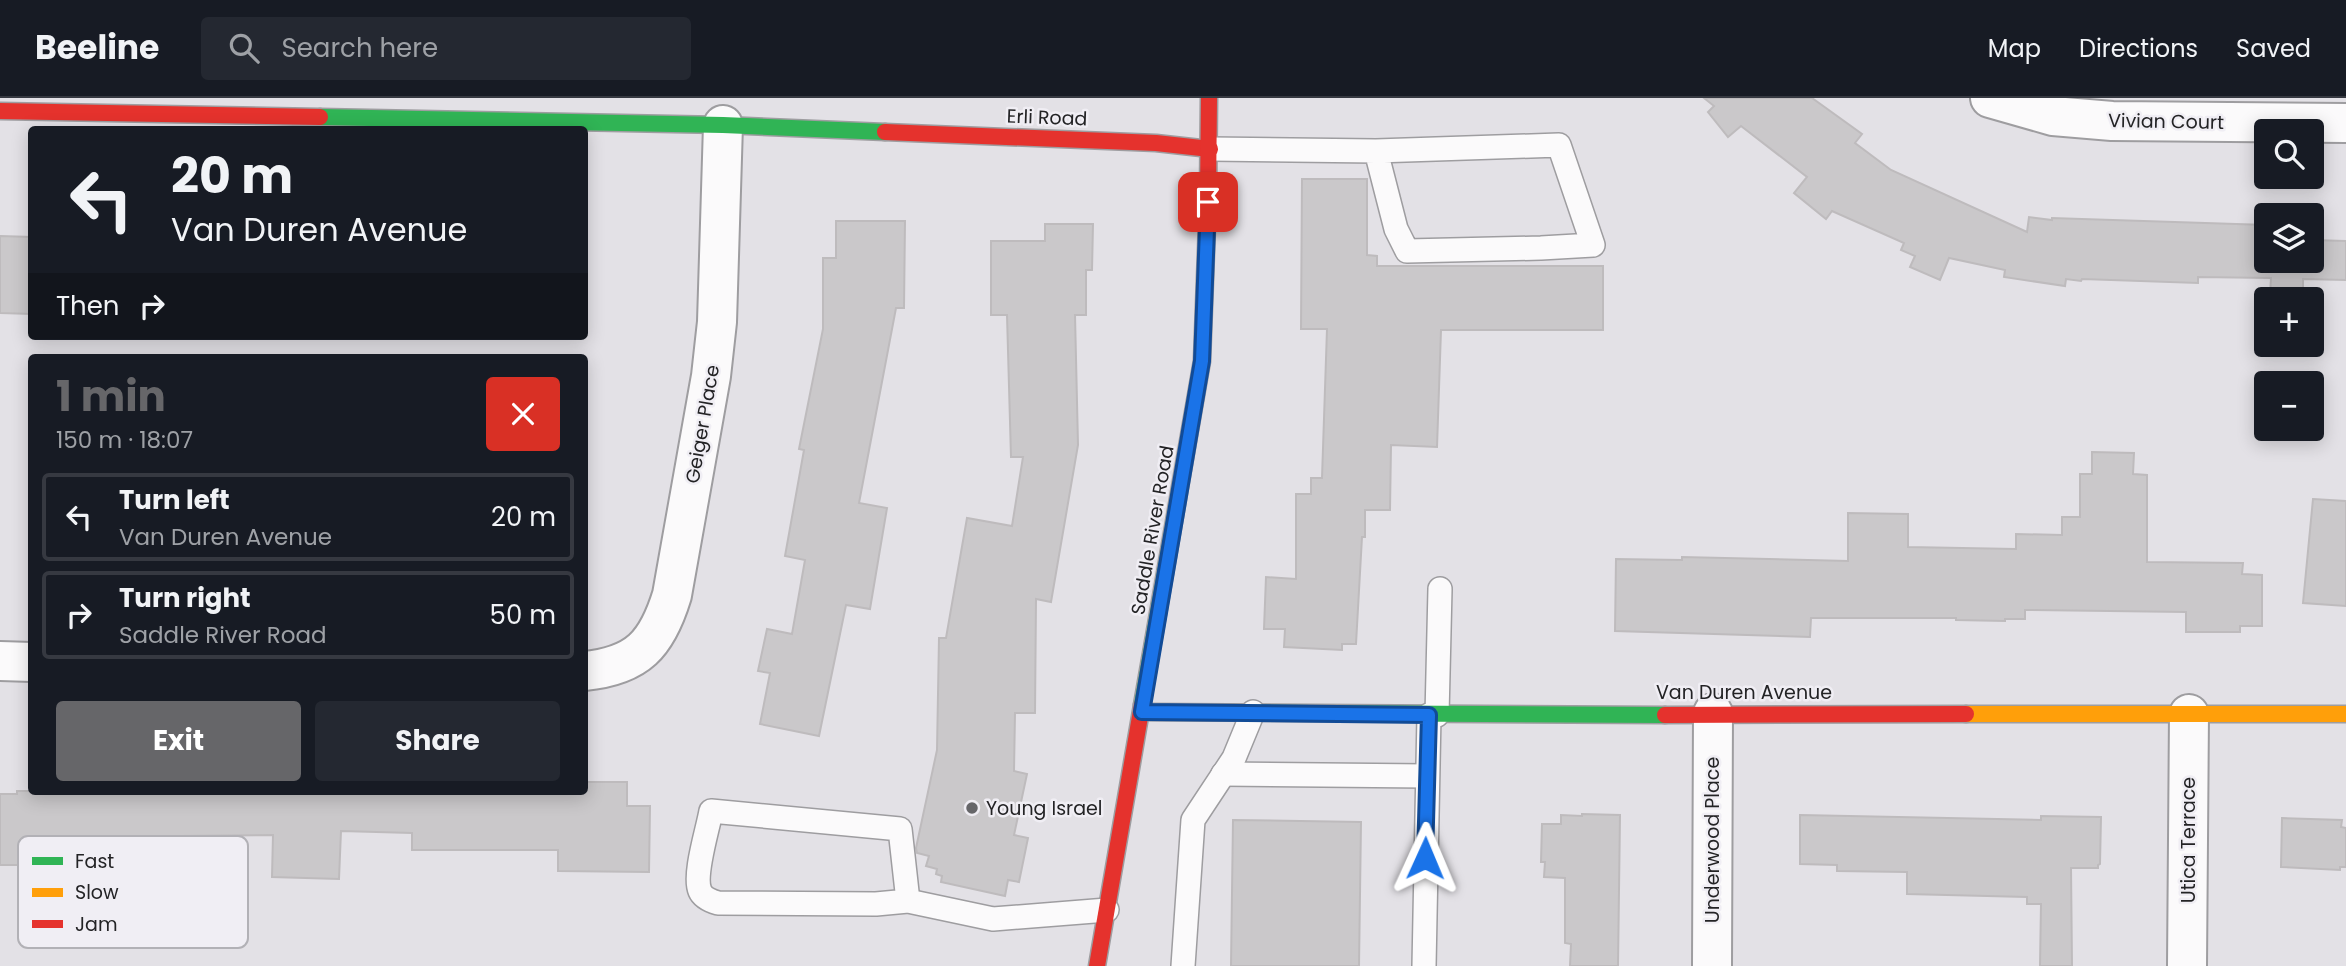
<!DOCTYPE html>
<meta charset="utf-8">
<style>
body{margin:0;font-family:Poppins,sans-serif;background:#242831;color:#f1f3f6;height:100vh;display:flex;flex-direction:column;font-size:26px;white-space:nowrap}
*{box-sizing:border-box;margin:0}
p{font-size:23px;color:#9ea1a6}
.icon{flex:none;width:38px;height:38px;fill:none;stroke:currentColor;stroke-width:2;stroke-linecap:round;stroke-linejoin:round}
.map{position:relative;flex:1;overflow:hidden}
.drawer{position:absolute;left:28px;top:256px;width:560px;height:441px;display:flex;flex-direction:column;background:#171b24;border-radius:7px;box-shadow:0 4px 18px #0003}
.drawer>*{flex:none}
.hud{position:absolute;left:28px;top:28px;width:560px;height:214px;border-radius:7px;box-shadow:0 4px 18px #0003;background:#171b24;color:#f1f3f6;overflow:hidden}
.tools{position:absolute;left:2254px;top:21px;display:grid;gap:14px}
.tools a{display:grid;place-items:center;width:70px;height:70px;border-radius:7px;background:#171b24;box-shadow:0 4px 18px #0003;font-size:35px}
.pin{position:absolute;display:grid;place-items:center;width:60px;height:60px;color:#fff;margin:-30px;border-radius:14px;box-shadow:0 4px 10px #0006}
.me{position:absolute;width:77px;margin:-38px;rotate:1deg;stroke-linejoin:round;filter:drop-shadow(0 0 5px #0008)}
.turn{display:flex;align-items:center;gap:24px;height:147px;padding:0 28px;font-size:32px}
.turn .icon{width:91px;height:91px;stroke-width:2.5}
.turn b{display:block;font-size:49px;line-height:60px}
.then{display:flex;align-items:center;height:66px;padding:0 28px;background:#0003;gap:14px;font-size:26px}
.round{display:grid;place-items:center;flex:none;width:74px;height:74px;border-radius:7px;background:#242831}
.headline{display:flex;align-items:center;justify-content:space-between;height:119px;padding:0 28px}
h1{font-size:42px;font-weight:700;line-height:52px;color:#666669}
.cta{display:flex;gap:14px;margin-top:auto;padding:14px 28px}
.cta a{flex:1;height:80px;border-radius:7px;background:#666669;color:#fff;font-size:28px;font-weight:700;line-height:80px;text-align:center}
.cta a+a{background:#242831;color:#f1f3f6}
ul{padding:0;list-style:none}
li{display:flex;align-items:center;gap:21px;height:88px;margin:0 14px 10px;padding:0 14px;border:4px solid #363941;border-radius:7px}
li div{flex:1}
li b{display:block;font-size:26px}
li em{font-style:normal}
header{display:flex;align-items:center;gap:42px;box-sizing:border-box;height:98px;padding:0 35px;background:#171b24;border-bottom:2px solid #363941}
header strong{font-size:33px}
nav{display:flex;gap:38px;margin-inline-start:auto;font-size:24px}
.search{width:490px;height:63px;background:#242831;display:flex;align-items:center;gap:18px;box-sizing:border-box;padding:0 24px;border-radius:7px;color:#9ea1a6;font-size:26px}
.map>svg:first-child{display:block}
</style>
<header>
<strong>Beeline</strong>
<div class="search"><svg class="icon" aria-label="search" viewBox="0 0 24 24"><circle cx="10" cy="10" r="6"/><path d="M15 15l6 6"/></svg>Search here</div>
<nav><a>Map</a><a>Directions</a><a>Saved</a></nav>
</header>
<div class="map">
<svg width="2346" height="868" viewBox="0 0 2346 868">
<rect width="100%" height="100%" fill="#e3e1e6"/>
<!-- building -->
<g fill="#cac8ca" stroke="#bebbbd" stroke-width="2">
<path d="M1704 0H1812L1862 36 1855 45 1891 72 2027 134 2029 119 2052 122V120L2266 127V163H2312V142L2346 143V182L2303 181V198L2270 197 2271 180 2198 179V185L2082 181 2081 183 2066 181 2065 188 2004 179 2005 172 1949 160 1940 182 1910 169 1915 158 1901 152 1904 145 1832 113 1826 121 1794 95 1807 79 1741 28 1728 39 1708 14 1714 8Z"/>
<path d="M1302 81H1367V157L1377 158V168H1603V232H1441L1437 349 1391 347 1390 412H1365V439H1362L1356 546H1342V552L1284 549 1285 531H1264L1266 479 1296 481V396H1311V380H1322L1327 231H1301Z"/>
<path d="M836 123H905L904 210H896L859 405 887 410 870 511 846 507 819 638 760 626 770 575 758 573 767 531 792 536 805 462 785 458 804 352 799 351 823 231V160H836Z"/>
<path d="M1045 126H1093L1092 172H1086V217H1075L1078 347 1051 504 1036 501 1035 615H1015L1014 673 1027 676 1014 737 1028 740 1019 784 1008 782 1005 798 941 784 942 778 936 776 937 771 926 768 929 758 917 755 916 750 937 652 939 540H946L967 420 1012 428 1023 359H1011L1007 217H991V143H1045Z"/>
<path d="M0 138 32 139V216L0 215Z"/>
<path d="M2092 354 2134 355 2133 376 2147 377V464L2243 465 2242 476 2262 477V528H2240V534H2186V514L2025 512V521H2005V523L1956 522V520H1811L1810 539 1615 533 1616 461 1682 462V459L1848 463V415L1908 416V449L2016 451V436L2062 437V419H2080V376H2092Z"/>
<path d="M2313 401 2346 403V508L2303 505Z"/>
<path d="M584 684H627V708H650L649 774 558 773V752H412V735L341 733 339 781 272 779 273 737 83 739V767H0V696H17V693H584Z"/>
<path d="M1582 716 1620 717 1618 868H1570L1571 846 1565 845V780L1544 779 1545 764H1541L1542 726H1561V717L1582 718Z"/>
<path d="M1800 717 2041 722V718L2101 719 2100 766 2098 767V770H2071L2072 868H2040L2041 806H2027V799L1907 796V774L1837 773V767L1800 766Z"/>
<path d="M2282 720 2342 722 2341 729 2346 730V769H2340V772L2281 769Z"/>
<path d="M1233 722 1361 724 1359 868H1231Z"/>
</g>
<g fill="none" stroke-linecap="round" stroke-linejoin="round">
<!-- lane casing -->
<g stroke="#9e9da0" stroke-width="26">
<g id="lane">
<path d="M1210 51 1376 53 1559 47 1593 147 1541 150 1407 153 1396 131 1376 53"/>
<path d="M1437 617 1440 491"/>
<path d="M1223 676 1427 678"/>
<path d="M908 803 900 731 711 713C708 731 693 777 700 793 703 800 711 803 718 805L876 806 908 803 993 821 1107 812"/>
<path d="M1183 868 1193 722 1234 660 1253 614"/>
<path d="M1424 868 1429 617"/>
</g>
</g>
<!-- street casing -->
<g stroke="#9e9da0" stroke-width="42">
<g id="street">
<path d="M1990 0 2053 18 2112 23 2346 25"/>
<path d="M0 563 32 564"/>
<path d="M584 573C638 568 657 546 672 497L711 278 717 224 723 27"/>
<path d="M1712 868 1713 615"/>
<path d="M2187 868 2189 616"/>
</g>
</g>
<!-- fast casing -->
<g stroke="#9e9da0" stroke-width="19">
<g id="fast">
<path d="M320 19 723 27 885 34"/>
<path d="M1142 607 1202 263 1208 98"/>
<path d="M1142 614 1665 617"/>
</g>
</g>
<!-- slow casing -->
<g stroke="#9e9da0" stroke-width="19">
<path id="slow" d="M1966 616H2346"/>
</g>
<!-- jam casing -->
<g stroke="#9e9da0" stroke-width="19">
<g id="jam">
<path d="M0 13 320 19"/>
<path d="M885 34 1156 45 1210 51"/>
<path d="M1208 98 1209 0"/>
<path d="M1665 617 1966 616"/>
<path d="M1097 868 1142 607"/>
</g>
</g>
<!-- lane -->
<use href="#lane" stroke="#fbfafb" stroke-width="23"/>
<!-- street -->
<use href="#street" stroke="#fbfafb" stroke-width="38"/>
<!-- fast -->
<use href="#fast" stroke="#30b455" stroke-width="16"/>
<!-- slow -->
<use href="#slow" stroke="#ff9f0a" stroke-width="16"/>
<!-- jam -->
<use href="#jam" stroke="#e5322d" stroke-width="16"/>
</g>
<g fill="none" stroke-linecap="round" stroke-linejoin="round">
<!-- route casing -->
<g stroke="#114b97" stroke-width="18">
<path id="route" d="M1208 104 1202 263 1142 614 1429 617 1425 760"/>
</g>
<!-- route -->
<use href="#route" stroke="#1a73e8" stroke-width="12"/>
</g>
<!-- markers -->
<circle fill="#666669" stroke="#f0eef4" stroke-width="2.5" cx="972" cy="710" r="7"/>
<g text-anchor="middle" stroke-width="5" stroke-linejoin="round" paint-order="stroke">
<!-- street labels -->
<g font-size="19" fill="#232325" stroke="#f0eef4">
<text transform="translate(1047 19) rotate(2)" y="7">Erli Road</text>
<text transform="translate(2166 23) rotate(1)" y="7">Vivian Court</text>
<text transform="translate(702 326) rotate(-80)" y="7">Geiger Place</text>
<text transform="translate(1152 432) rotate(-80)" y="7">Saddle River Road</text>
<text x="1744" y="601">Van Duren Avenue</text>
<text transform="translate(1712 742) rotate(-90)" y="7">Underwood Place</text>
<text transform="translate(2188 742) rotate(-90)" y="7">Utica Terrace</text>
</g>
<!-- poi labels -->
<g font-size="19" fill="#232325" stroke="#f0eef4" text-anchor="start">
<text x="986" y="717">Young Israel</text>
</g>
</g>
<!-- legend -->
<rect x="18" y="738" width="230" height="112" rx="10" fill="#f0eef4" stroke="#b2b1b6" stroke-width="2"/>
<rect x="32" y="759" width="31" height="8" fill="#30b455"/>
<rect x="32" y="790" width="31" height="9" fill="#ff9f0a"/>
<rect x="32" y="822" width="31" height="8" fill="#e5322d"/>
<g font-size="19" fill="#232325">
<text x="75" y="770">Fast</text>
<text x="75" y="801">Slow</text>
<text x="75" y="833">Jam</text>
</g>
</svg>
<div class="tools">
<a><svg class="icon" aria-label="search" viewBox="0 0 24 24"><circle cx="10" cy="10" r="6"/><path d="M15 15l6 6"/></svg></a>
<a><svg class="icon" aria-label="layers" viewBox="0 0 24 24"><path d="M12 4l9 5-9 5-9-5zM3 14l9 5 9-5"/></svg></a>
<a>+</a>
<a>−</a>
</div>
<div class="pin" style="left:1208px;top:104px;background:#d93025"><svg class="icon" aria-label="arrive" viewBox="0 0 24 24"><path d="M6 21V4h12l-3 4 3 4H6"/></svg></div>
<svg class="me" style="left:1425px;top:760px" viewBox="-20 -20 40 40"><path d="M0-17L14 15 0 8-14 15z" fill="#1a73e8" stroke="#fff" stroke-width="4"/></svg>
<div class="hud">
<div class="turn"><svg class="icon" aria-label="left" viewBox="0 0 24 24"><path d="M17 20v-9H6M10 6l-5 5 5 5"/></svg><div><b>20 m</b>Van Duren Avenue</div></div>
<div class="then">Then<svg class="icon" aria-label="right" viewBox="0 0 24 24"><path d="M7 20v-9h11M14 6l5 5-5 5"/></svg></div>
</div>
<section class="drawer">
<div class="headline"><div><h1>1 min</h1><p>150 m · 18:07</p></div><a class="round" style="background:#d93025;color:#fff"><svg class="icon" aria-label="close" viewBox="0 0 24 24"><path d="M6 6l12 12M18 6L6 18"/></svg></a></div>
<ul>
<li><svg class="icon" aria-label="left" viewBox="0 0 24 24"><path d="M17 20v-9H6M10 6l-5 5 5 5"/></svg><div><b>Turn left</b><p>Van Duren Avenue</p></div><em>20 m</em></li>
<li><svg class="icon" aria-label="right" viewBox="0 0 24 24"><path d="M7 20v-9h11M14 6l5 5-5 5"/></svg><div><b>Turn right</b><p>Saddle River Road</p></div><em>50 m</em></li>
</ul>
<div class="cta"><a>Exit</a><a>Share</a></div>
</section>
</div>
